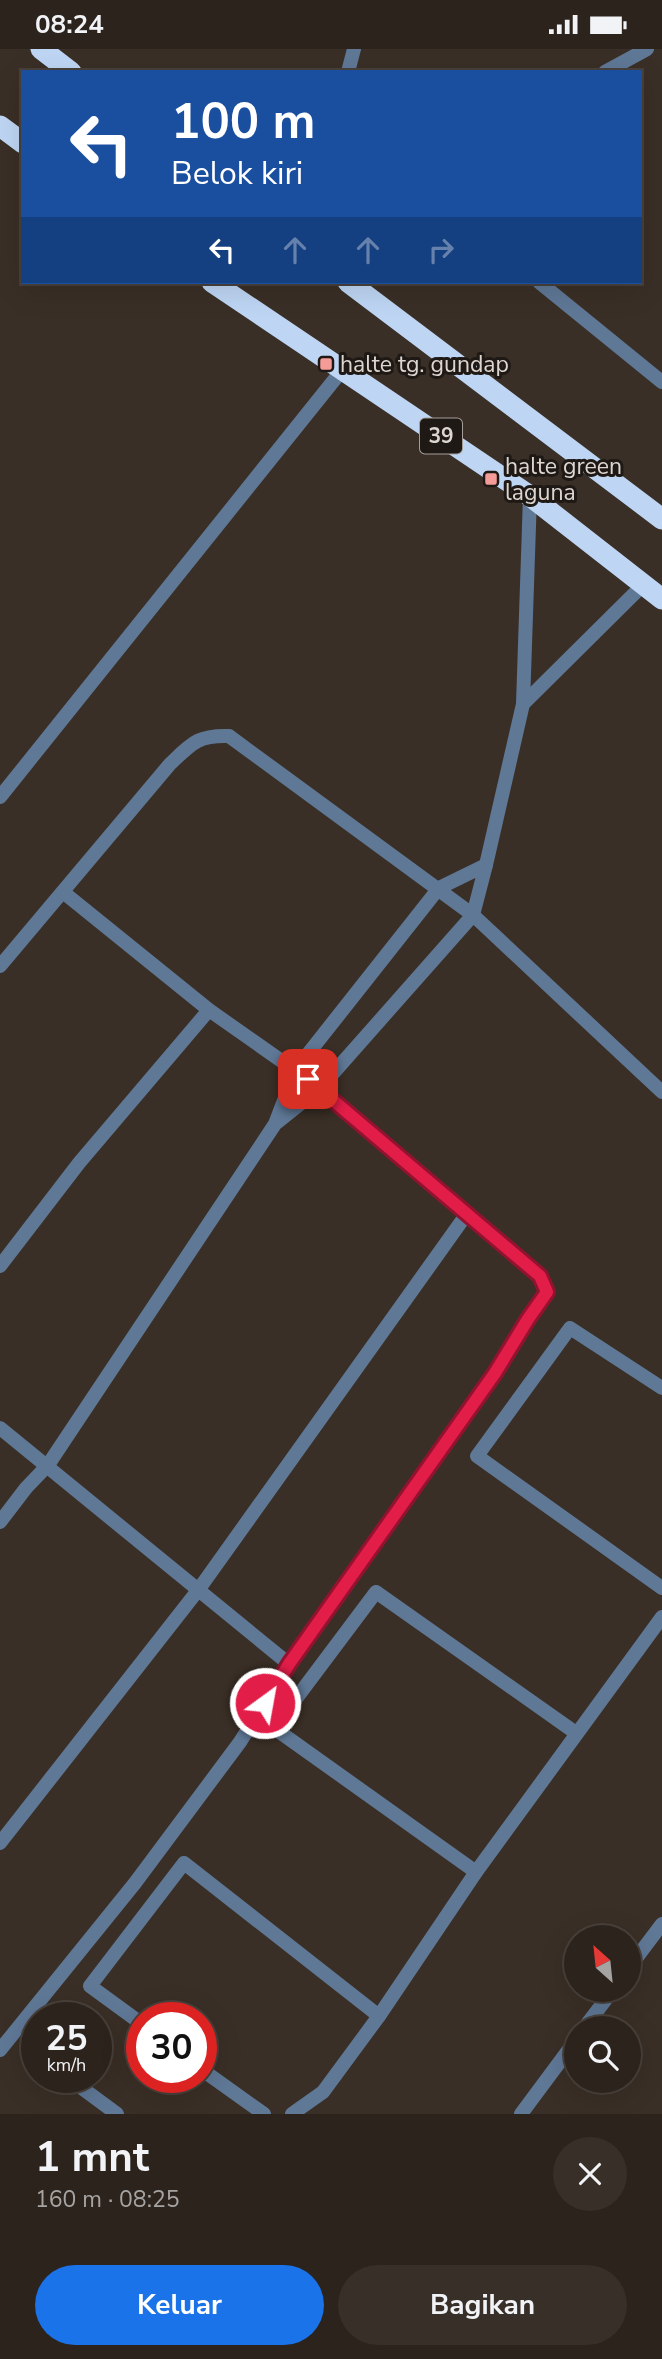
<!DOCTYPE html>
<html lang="id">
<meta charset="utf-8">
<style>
body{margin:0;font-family:"Nunito Sans",sans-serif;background:#382f29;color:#f1f3f6;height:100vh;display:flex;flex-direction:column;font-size:26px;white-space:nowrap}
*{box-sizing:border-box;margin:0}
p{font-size:23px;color:#a6a4a3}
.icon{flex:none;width:38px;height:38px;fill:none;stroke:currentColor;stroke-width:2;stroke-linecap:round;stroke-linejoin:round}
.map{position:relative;height:2065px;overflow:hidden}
.panel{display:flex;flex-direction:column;background:#2c231c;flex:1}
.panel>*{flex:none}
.top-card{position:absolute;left:21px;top:21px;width:621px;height:214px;border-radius:0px;box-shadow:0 7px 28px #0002,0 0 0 2px #48403b;background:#1a4fa0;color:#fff;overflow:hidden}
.needle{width:46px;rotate:333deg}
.buttons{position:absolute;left:564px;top:1876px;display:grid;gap:14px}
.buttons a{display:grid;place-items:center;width:77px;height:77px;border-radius:50%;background:#2c231c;box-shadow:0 7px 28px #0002,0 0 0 2px #48403b;font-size:35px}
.speed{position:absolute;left:21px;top:1953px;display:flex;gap:14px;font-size:35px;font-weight:700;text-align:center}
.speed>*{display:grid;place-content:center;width:91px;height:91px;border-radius:50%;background:#2c231c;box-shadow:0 7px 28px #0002,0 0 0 2px #48403b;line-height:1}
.speed small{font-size:18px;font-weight:400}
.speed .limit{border:10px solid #d22;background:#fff;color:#111}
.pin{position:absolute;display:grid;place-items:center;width:60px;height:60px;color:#fff;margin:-30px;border-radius:14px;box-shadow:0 4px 10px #0006}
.me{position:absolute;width:77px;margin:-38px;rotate:32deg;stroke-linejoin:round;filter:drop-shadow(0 0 5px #0008)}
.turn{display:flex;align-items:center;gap:24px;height:147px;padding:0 35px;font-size:32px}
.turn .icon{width:91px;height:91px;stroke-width:2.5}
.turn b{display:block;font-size:49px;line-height:60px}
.lanes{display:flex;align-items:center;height:66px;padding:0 35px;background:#0003;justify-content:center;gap:35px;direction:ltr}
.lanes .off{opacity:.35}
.round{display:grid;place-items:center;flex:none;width:74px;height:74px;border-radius:37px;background:#382f29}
.head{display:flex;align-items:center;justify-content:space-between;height:119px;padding:0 35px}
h1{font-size:42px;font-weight:700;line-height:52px}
.primary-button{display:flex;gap:14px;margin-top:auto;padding:14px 35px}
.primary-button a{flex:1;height:80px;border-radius:42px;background:#1a73e8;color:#fff;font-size:28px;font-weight:700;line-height:80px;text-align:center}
.primary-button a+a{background:#382f29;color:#f1f3f6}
.status{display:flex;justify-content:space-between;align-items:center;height:49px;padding:0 35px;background:#2c231c;direction:ltr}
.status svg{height:19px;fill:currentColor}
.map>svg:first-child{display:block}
</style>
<div class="status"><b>08:24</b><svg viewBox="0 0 49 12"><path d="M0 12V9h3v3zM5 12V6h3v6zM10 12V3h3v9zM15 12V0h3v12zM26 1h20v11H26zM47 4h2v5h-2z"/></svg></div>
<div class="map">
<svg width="662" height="2065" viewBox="0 0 662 2065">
<rect width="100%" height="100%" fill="#3a2f26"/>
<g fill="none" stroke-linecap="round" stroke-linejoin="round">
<!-- lane -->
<path stroke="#5f7896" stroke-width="14" d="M605 23 647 0"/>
<!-- street -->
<g stroke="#5f7896" stroke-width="14">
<path d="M348 23 354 0"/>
<path d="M539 233 662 333"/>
<path d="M523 655 643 536"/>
<path d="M0 748 343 320"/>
<path d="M486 816 523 655 530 447"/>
<path d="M0 917 170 715C192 694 198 686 229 687L473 866 662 1043"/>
<path d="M0 1217 79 1114 209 961"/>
<path d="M662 1339 570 1279 477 1407 662 1539"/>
<path d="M0 1379 289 1615"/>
<path d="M0 1473 26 1439 48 1416 275 1075 296 1020 439 839 486 816 473 866 320 1039 275 1075"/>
<path d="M0 1794 199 1540 466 1166"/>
<path d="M476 1823 274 1679 376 1543 576 1684"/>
<path d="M628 1920 662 1875"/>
<path d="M142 1975 90 1937 184 1814 379 1967"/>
<path d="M584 1979 613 1941"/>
<path d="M0 2001 135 1834 240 1693 289 1615 495 1324 528 1270 547 1243 540 1227 466 1166 320 1039 209 961 63 843"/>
<path d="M201 2020 264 2065"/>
<path d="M67 2028 117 2065"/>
<path d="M292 2065 323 2043 379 1967 476 1823 662 1568"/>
<path d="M521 2065 576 1991"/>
</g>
<!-- highway -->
<g stroke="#bed6f4" stroke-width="21">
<path d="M41 0 71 23"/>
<path d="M0 77 23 94"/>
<path d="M212 233 530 447 662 550"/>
<path d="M348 233 662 470"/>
</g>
</g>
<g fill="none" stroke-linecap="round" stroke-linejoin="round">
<!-- route casing -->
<g stroke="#92132f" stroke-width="18">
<path id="route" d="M265 1654 289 1615 495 1324 528 1270 547 1243 540 1227 308 1030"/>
</g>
<!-- route -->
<use href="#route" stroke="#e11d48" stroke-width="12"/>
</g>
<!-- markers -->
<g fill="#f59b98" stroke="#1e1915" stroke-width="2.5">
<rect x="319" y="308" width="14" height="14" rx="3.5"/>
<rect x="484" y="423" width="14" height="14" rx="3.5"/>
</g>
<g text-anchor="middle" stroke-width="6" stroke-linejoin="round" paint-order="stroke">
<!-- shield labels -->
<rect fill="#1e1915" stroke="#a49d98" stroke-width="2" x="420" y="369.5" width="42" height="35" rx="5"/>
<g font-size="21" font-weight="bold" fill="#ddd6d0">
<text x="441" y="394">39</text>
</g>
<!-- poi labels -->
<g font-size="23" fill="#ddd6d0" stroke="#1e1915" text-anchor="start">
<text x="340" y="323">halte tg. gundap</text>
<text x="505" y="425">halte green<tspan x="505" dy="26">laguna</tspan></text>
</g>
</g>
</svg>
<div class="buttons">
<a><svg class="needle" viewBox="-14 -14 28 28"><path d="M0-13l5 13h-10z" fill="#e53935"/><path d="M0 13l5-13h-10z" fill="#a6a4a3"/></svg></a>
<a><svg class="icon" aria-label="search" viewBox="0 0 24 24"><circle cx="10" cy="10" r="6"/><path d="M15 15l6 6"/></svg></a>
</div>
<div class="speed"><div>25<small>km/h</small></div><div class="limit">30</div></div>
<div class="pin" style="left:308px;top:1030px;background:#d93025"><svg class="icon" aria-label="arrive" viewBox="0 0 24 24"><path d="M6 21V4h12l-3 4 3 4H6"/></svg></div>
<svg class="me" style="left:265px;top:1654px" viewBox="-20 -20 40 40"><circle r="17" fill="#e11d48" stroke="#fff" stroke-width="3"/><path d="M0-11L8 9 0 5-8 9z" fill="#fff"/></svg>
<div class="top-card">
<div class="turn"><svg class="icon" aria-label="left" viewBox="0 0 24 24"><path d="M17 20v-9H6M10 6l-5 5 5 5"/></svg><div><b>100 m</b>Belok kiri</div></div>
<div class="lanes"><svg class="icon" aria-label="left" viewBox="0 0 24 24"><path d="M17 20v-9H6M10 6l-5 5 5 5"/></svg><svg class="icon off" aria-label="ahead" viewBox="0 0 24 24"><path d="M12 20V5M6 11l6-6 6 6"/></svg><svg class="icon off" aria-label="ahead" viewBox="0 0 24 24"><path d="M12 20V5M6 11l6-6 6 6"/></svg><svg class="icon off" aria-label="right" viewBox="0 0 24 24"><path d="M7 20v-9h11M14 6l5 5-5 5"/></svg></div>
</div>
</div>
<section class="panel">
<div class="head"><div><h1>1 mnt</h1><p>160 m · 08:25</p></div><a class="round"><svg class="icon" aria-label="close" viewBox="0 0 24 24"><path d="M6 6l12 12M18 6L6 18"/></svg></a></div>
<div class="primary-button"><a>Keluar</a><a>Bagikan</a></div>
</section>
